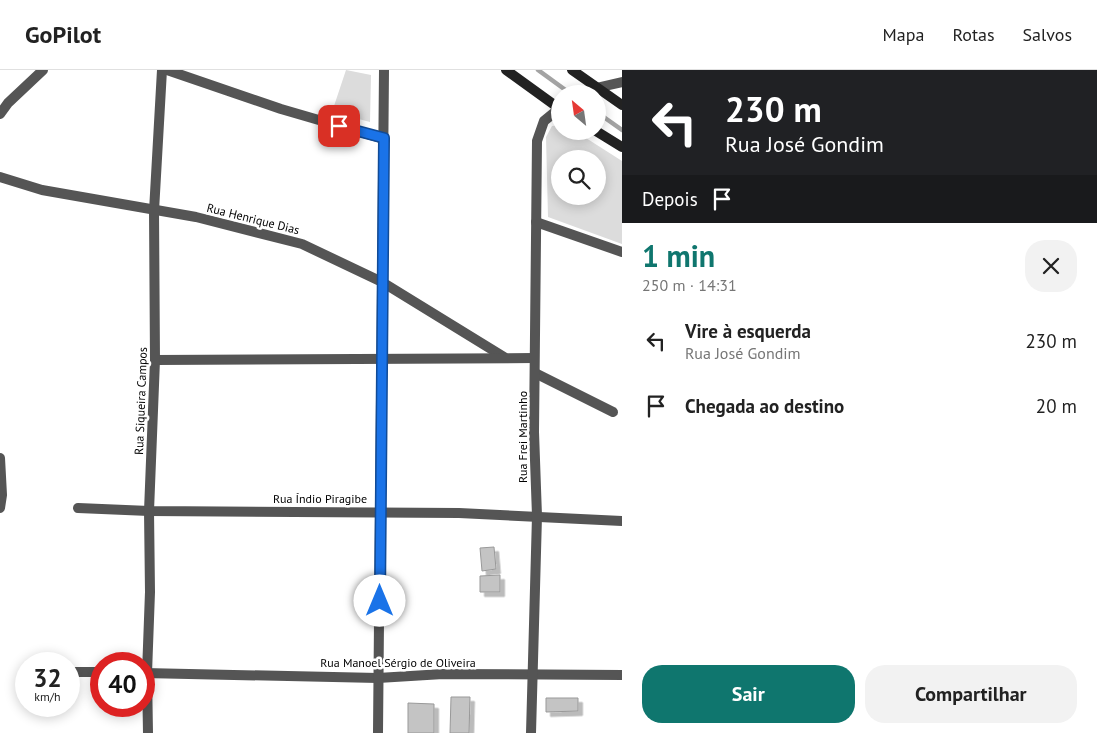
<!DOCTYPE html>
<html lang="pt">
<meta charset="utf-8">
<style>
body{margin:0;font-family:"PT Sans",sans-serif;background:#f2f2f2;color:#222;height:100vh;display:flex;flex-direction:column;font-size:19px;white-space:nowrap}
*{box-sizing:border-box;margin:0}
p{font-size:16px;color:#767676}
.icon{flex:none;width:28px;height:28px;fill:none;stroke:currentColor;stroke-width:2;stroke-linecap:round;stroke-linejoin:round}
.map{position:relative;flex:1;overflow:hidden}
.details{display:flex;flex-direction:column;background:#fff;width:475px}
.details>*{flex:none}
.guide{background:#202124;color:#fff;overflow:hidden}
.needle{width:32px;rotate:331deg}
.tools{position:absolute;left:551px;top:15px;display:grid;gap:10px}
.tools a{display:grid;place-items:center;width:55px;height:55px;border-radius:50%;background:#fff;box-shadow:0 2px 12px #0003;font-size:25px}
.speed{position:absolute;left:15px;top:582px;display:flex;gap:10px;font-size:25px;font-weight:700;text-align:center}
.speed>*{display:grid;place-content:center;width:65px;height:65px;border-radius:50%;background:#fff;box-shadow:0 2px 12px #0003;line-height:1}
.speed small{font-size:12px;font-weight:400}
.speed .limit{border:8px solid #d22;background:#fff;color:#111}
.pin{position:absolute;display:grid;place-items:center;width:42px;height:42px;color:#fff;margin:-21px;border-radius:10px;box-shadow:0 2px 8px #0006}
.me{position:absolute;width:55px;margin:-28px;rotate:0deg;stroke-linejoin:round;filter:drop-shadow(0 0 4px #0008)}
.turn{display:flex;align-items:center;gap:18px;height:105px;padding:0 20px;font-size:22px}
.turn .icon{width:65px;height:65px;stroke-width:2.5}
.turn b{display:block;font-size:35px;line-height:42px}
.then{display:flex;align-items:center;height:48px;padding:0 20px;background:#0003;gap:10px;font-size:19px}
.round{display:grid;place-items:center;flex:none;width:52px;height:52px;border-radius:20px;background:#f2f2f2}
.headline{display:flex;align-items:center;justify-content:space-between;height:85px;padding:0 20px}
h1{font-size:30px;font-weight:800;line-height:38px;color:#0f766e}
.button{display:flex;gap:10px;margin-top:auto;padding:10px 20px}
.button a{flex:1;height:58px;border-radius:20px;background:#0f766e;color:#fff;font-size:20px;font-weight:800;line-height:58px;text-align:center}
.button a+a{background:#f2f2f2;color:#222}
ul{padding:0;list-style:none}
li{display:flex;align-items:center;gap:15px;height:65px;padding:0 20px}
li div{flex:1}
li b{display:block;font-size:19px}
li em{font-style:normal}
header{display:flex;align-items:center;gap:30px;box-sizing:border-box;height:70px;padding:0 25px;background:#fff;border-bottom:1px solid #e0e0e0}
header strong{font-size:24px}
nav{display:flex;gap:28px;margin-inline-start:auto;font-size:18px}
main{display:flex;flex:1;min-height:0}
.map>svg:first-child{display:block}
</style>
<header>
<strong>GoPilot</strong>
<nav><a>Mapa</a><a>Rotas</a><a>Salvos</a></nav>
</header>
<main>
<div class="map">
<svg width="622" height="663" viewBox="0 0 622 663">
<defs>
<filter id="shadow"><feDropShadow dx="4.5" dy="4.5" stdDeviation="0" flood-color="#0004"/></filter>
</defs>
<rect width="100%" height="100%" fill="#fff"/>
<!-- green -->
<g fill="#dcdcdc" fill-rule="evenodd">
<path d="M346 0 371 5 370 52 332 42Z"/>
<path d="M560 55V61H575L622 91V174L548 147 546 67 552 56ZM560 89H598V126H560Z"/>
</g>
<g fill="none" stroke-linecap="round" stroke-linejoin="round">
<!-- stream -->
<g stroke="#a3a3a3" stroke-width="4.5">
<path d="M538 0 571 24"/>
<path d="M598 43 622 60"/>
</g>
</g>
<!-- building -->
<g fill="#c4c4c4" stroke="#999" filter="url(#shadow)">
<path d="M494 477 496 499 482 501 480 478Z"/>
<path d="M500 505V522H480V506Z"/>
<path d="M451 627H470L469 663H450Z"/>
<path d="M546 628H578V641L546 642Z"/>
<path d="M408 633 434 634V663H408Z"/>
</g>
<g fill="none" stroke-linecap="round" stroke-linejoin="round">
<!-- minor -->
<g stroke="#555" stroke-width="10">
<path d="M167 0 281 39 384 69"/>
<path d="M586 24 596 18 622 12"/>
<path d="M0 44 8 33 43 0"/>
<path d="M0 107 42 120 196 147 302 174 382 212 504 287"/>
<path d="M536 152 622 182"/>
<path d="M155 290 534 288"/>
<path d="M535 303 613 342"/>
<path d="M0 388 2 425 0 438"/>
<path d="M78 438 149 441 459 443 622 451"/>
<path d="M69 602H101"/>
<path d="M144 603 378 608 443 604 622 605"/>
<path d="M148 663 147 603 150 522 149 441 155 290 154 141 162 0"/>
<path d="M531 663 537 446 534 362 537 71 544 51 560 38"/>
</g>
<!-- tertiary -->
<path stroke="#555" stroke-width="10" d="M378 663 384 0"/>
<!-- secondary -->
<g stroke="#222" stroke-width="10">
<path d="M506 0 560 39"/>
<path d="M572 0 622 35"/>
<path d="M596 61 622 77"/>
</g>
</g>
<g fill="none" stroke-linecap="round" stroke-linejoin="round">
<!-- route casing -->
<g stroke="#114b97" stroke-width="12">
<path id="route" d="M339 56 384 68 380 531"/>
</g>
<!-- route -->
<use href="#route" stroke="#1a73e8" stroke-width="9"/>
</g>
<g text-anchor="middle" stroke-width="5" stroke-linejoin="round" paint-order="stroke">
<!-- street labels -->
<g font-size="12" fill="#000" stroke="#fff">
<text transform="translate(253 149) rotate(14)" y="4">Rua Henrique Dias</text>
<text transform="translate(141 331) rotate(-88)" y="4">Rua Siqueira Campos</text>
<text transform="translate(523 367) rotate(-90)" y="4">Rua Frei Martinho</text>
<text x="320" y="433">Rua Índio Piragibe</text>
<text x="398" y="597">Rua Manoel Sérgio de Oliveira</text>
</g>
</g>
</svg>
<div class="tools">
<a><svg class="needle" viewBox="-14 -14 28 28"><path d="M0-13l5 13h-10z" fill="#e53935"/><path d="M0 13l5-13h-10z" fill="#767676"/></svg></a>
<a><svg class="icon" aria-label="search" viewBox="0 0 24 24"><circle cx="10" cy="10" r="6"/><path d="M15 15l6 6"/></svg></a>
</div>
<div class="speed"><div>32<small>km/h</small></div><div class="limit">40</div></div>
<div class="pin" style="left:339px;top:56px;background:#d93025"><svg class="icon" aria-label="arrive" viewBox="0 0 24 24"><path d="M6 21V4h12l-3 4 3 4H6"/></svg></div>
<svg class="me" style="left:380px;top:531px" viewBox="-20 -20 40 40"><circle r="19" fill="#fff"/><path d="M0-13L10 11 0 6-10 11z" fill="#1a73e8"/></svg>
</div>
<section class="details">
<div class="guide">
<div class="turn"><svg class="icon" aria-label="left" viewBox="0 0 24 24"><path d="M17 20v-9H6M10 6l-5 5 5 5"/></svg><div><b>230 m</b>Rua José Gondim</div></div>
<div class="then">Depois<svg class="icon" aria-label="arrive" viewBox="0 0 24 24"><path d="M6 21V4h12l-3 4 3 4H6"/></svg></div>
</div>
<div class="headline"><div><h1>1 min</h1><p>250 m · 14:31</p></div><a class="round"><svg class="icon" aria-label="close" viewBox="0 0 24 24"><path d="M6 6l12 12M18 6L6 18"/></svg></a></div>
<ul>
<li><svg class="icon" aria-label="left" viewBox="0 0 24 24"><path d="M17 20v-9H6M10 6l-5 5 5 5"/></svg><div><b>Vire à esquerda</b><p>Rua José Gondim</p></div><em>230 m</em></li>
<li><svg class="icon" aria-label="arrive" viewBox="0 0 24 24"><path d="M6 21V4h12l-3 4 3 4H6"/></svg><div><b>Chegada ao destino</b></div><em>20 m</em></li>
</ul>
<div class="button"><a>Sair</a><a>Compartilhar</a></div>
</section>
</main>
